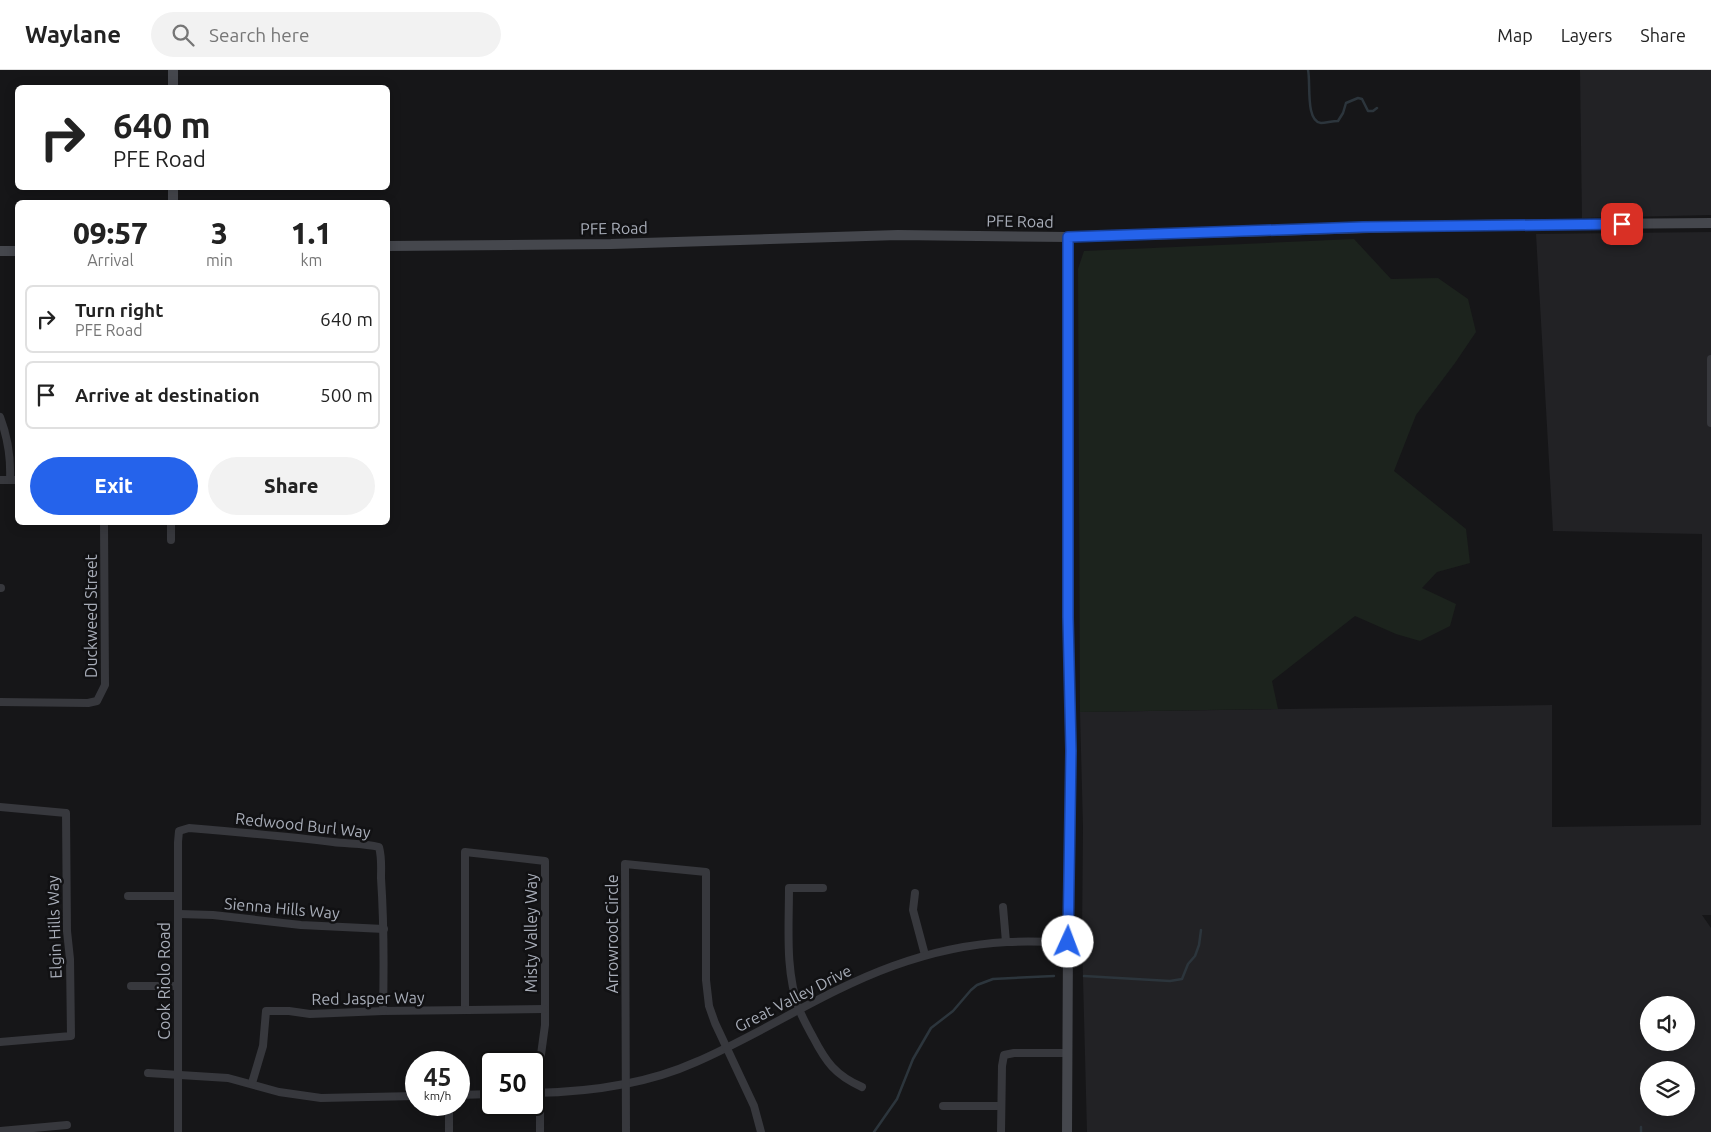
<!DOCTYPE html>
<style>
body{margin:0;font-family:Ubuntu,sans-serif;background:#f2f2f2;color:#222;height:100vh;display:flex;flex-direction:column;font-size:19px;white-space:nowrap}
*{box-sizing:border-box;margin:0}
p{font-size:16px;color:#767676}
.icon{flex:none;width:28px;height:28px;fill:none;stroke:currentColor;stroke-width:2;stroke-linecap:round;stroke-linejoin:round}
.map{position:relative;flex:1;overflow:hidden}
.drawer{position:absolute;left:15px;top:130px;width:375px;height:325px;display:flex;flex-direction:column;background:#fff;border-radius:8px;box-shadow:0 2px 12px #0003}
.drawer>*{flex:none}
.hud{position:absolute;left:15px;top:15px;width:375px;height:105px;border-radius:8px;box-shadow:0 2px 12px #0003;background:#fff;color:#222;overflow:hidden}
.buttons{position:absolute;left:1640px;top:926px;display:grid;gap:10px}
.buttons a{display:grid;place-items:center;width:55px;height:55px;border-radius:50%;background:#fff;box-shadow:0 2px 12px #0003;font-size:25px}
.speed{position:absolute;left:405px;top:981px;display:flex;gap:10px;font-size:25px;font-weight:700;text-align:center}
.speed>*{display:grid;place-content:center;width:65px;height:65px;border-radius:50%;background:#fff;box-shadow:0 2px 12px #0003;line-height:1}
.speed small{font-size:12px;font-weight:400}
.speed .limit{border:2px solid #111;border-radius:8px;background:#fff;color:#111}
.pin{position:absolute;display:grid;place-items:center;width:42px;height:42px;color:#fff;margin:-21px;border-radius:10px;box-shadow:0 2px 8px #0006}
.me{position:absolute;width:55px;margin:-28px;rotate:2deg;stroke-linejoin:round;filter:drop-shadow(0 0 4px #0008)}
.turn{display:flex;align-items:center;gap:18px;height:105px;padding:0 15px;font-size:22px}
.turn .icon{width:65px;height:65px;stroke-width:2.5}
.turn b{display:block;font-size:35px;line-height:42px}
.eta{display:flex;justify-content:space-evenly;align-items:center;height:85px;text-align:center}
.eta b{font-size:30px;font-weight:800;line-height:35px}
.primary-button{display:flex;gap:10px;margin-top:auto;padding:10px 15px}
.primary-button a{flex:1;height:58px;border-radius:30px;background:#2563eb;color:#fff;font-size:20px;font-weight:800;line-height:58px;text-align:center}
.primary-button a+a{background:#f2f2f2;color:#222}
ul{padding:0;list-style:none}
li{display:flex;align-items:center;gap:15px;height:68px;margin:0 10px 8px;padding:0 5px;border:2px solid #e0e0e0;border-radius:8px}
li div{flex:1}
li b{display:block;font-size:19px}
li em{font-style:normal}
header{display:flex;align-items:center;gap:30px;box-sizing:border-box;height:70px;padding:0 25px;background:#fff;border-bottom:1px solid #e0e0e0}
header strong{font-size:24px}
nav{display:flex;gap:28px;margin-inline-start:auto;font-size:18px}
.search{width:350px;height:45px;background:#f2f2f2;display:flex;align-items:center;gap:12px;box-sizing:border-box;padding:0 18px;border-radius:28px;color:#767676;font-size:19px}
.map>svg:first-child{display:block}
</style>
<header>
<strong>Waylane</strong>
<div class="search"><svg class="icon" aria-label="search" viewBox="0 0 24 24"><circle cx="10" cy="10" r="6"/><path d="M15 15l6 6"/></svg>Search here</div>
<nav><a>Map</a><a>Layers</a><a>Share</a></nav>
</header>
<div class="map">
<svg width="1711" height="1062" viewBox="0 0 1711 1062">
<rect width="100%" height="100%" fill="#161618"/>
<!-- built -->
<g fill="#222225" fill-rule="evenodd">
<path d="M1580 0H1711V145L1582 148Z"/>
<path d="M1711 162V845H1702L1711 858V1062H1087L1082 869 1083 757 1080 642 1552 635V757L1701 755 1702 464 1553 461 1536 164ZM1649 935H1686V972H1649ZM1649 1000H1686V1038H1649Z"/>
</g>
<!-- green -->
<path fill="#1c231d" d="M1354 169 1391 209 1438 208 1468 229 1476 262 1455 293 1416 345 1394 401 1466 459 1470 493 1437 502 1422 518 1456 534 1450 556 1420 571 1396 564 1355 546 1272 611 1278 639 1080 642 1078 199 1084 181Z"/>
<g fill="none" stroke-linecap="round" stroke-linejoin="round">
<!-- stream -->
<g stroke="#2c353c" stroke-width="2.5">
<path d="M1308 0C1311 12 1305 51 1321 53 1326 53 1332 51 1338 51L1343 43 1346 33 1358 28 1362 29 1368 41H1373L1377 38"/>
<path d="M1084 906 1170 911 1182 909 1188 894 1195 886 1199 875 1201 860"/>
<path d="M1641 1057V1062"/>
<path d="M874 1062 897 1029 913 989 931 958 953 941 971 920 977 915 993 909 1054 906"/>
</g>
<!-- street -->
<g stroke="#37383d" stroke-width="8">
<path d="M1711 289V353"/>
<path d="M0 347C8 368 11 388 10 410"/>
<path d="M0 410H18"/>
<path d="M171 452V470"/>
<path d="M0 518H1"/>
<path d="M0 632 88 633 97 631 105 615 104 452"/>
<path d="M0 737 66 743 67 861 70 889 71 966 0 972"/>
<path d="M823 818H789C789 858 785 901 799 939 803 949 808 958 813 967 826 992 835 1005 862 1017"/>
<path d="M915 823 913 840 925 885"/>
<path d="M128 826H178"/>
<path d="M1003 837 1006 872"/>
<path d="M179 844 213 845 301 855 384 859"/>
<path d="M131 916H178"/>
<path d="M465 940V782L545 791V955L540 992V1062"/>
<path d="M148 1003 228 1008 279 1022 321 1028 416 1026"/>
<path d="M252 1013 263 976 266 941H289L310 944 383 941 544 939"/>
<path d="M534 1023C589 1022 645 1015 696 992 763 963 824 921 893 896 929 883 969 874 1007 872 1027 871 1048 872 1068 872"/>
<path d="M459 1025 491 1024"/>
<path d="M449 1035V1062"/>
<path d="M943 1036H1001"/>
<path d="M0 1061 67 1055"/>
<path d="M178 1062V772L179 761 189 758C237 762 285 766 333 772 348 774 364 773 379 777 382 788 381 797 381 808 384 852 384 896 383 941"/>
<path d="M626 1062 625 794 706 802V910L709 936 715 953 754 1036 761 1062"/>
<path d="M1001 1062 1002 996 1004 985 1014 983H1067"/>
</g>
<!-- secondary -->
<g stroke="#45474d" stroke-width="10">
<path d="M173 0V18"/>
<path d="M173 118V132"/>
<path d="M388 176 611 174 898 165 1069 167 1470 155 1711 153"/>
<path d="M0 181H18"/>
<path d="M1067 1062 1068 872 1071 681 1068 547 1069 167"/>
</g>
</g>
<g fill="none" stroke-linecap="round" stroke-linejoin="round">
<!-- route casing -->
<g stroke="#184099" stroke-width="12">
<path id="route" d="M1068 872 1071 681 1068 547V167L1363 157 1622 154"/>
</g>
<!-- route -->
<use href="#route" stroke="#2563eb" stroke-width="9"/>
</g>
<g text-anchor="middle" stroke-width="5" stroke-linejoin="round" paint-order="stroke">
<!-- street labels -->
<g font-size="16" fill="#a8adb8" stroke="#111113">
<text transform="translate(1020 151) rotate(1)" y="6">PFE Road</text>
<text transform="translate(614 158) rotate(-1)" y="6">PFE Road</text>
<text transform="translate(91 546) rotate(-90)" y="6">Duckweed Street</text>
<text transform="translate(303 755) rotate(6)" y="6">Redwood Burl Way</text>
<text transform="translate(282 838) rotate(5)" y="6">Sienna Hills Way</text>
<text transform="translate(54 857) rotate(-92)" y="6">Elgin Hills Way</text>
<text transform="translate(531 863) rotate(-90)" y="6">Misty Valley Way</text>
<text transform="translate(612 864) rotate(-90)" y="6">Arrowroot Circle</text>
<text transform="translate(164 911) rotate(-90)" y="6">Cook Riolo Road</text>
<text transform="translate(368 928) rotate(-1)" y="6">Red Jasper Way</text>
<text transform="translate(793 928) rotate(-27)" y="6">Great Valley Drive</text>
</g>
</g>
</svg>
<div class="buttons">
<a><svg class="icon" aria-label="sound" viewBox="0 0 24 24"><path d="M4 9h4l5-4v14l-5-4H4zM17 9q2 3 0 6"/></svg></a>
<a><svg class="icon" aria-label="layers" viewBox="0 0 24 24"><path d="M12 4l9 5-9 5-9-5zM3 14l9 5 9-5"/></svg></a>
</div>
<div class="speed"><div>45<small>km/h</small></div><div class="limit">50</div></div>
<div class="pin" style="left:1622px;top:154px;background:#d93025"><svg class="icon" aria-label="arrive" viewBox="0 0 24 24"><path d="M6 21V4h12l-3 4 3 4H6"/></svg></div>
<svg class="me" style="left:1068px;top:872px" viewBox="-20 -20 40 40"><circle r="19" fill="#fff"/><path d="M0-13L10 11 0 6-10 11z" fill="#2563eb"/></svg>
<div class="hud">
<div class="turn"><svg class="icon" aria-label="right" viewBox="0 0 24 24"><path d="M7 20v-9h11M14 6l5 5-5 5"/></svg><div><b>640 m</b>PFE Road</div></div>
</div>
<section class="drawer">
<div class="eta">
<div><b>09:57</b><p>Arrival</p></div>
<div><b>3</b><p>min</p></div>
<div><b>1.1</b><p>km</p></div>
</div>
<ul>
<li><svg class="icon" aria-label="right" viewBox="0 0 24 24"><path d="M7 20v-9h11M14 6l5 5-5 5"/></svg><div><b>Turn right</b><p>PFE Road</p></div><em>640 m</em></li>
<li><svg class="icon" aria-label="arrive" viewBox="0 0 24 24"><path d="M6 21V4h12l-3 4 3 4H6"/></svg><div><b>Arrive at destination</b></div><em>500 m</em></li>
</ul>
<div class="primary-button"><a>Exit</a><a>Share</a></div>
</section>
</div>
